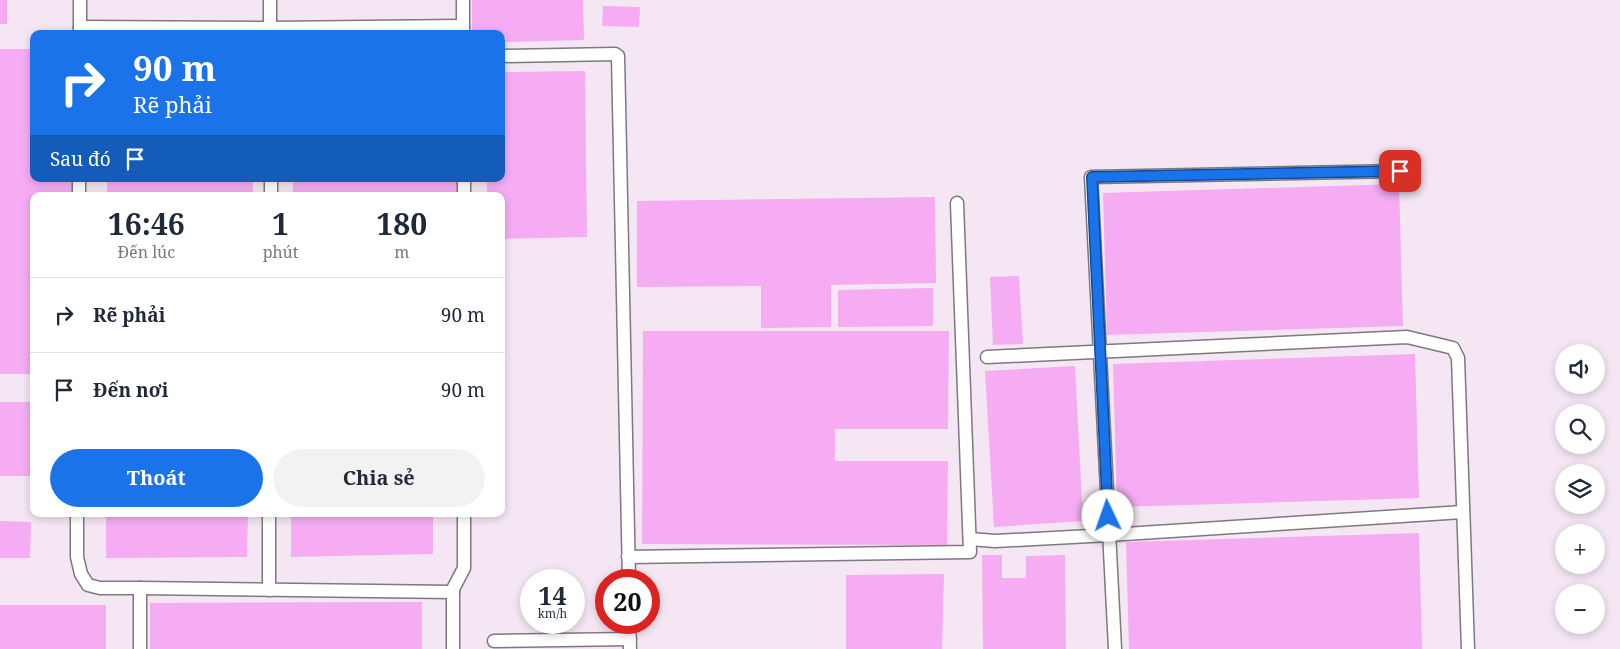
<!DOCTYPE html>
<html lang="vi">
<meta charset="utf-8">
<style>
body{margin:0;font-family:"Noto Serif",serif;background:#f2f2f3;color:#1f2937;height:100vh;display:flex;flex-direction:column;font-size:19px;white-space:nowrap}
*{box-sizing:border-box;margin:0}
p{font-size:16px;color:#747a83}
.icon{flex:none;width:28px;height:28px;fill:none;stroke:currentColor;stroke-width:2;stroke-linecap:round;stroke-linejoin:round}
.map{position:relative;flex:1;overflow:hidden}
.panel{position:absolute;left:30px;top:192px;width:475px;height:325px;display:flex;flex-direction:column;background:#fff;border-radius:10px;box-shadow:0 2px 8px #0003}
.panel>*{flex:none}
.hud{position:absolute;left:30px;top:30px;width:475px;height:152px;border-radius:10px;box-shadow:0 2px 8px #0003;background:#1a73e8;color:#fff;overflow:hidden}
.buttons{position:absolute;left:1555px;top:344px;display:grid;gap:10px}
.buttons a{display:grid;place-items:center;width:50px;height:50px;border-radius:50%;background:#fff;box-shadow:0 2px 8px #0003;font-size:25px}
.speed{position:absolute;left:520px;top:569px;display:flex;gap:10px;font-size:25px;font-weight:700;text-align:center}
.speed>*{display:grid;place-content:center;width:65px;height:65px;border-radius:50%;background:#fff;box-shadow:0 2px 8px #0003;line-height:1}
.speed small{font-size:12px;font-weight:400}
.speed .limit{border:8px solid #d22;background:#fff;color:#111}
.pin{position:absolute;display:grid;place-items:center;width:42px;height:42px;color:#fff;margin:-21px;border-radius:10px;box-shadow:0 2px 8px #0006}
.me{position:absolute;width:55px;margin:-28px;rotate:357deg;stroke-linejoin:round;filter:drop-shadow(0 0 4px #0008)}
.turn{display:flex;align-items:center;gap:18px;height:105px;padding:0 20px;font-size:22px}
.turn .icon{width:65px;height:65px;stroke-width:2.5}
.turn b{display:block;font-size:35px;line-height:42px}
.then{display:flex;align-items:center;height:48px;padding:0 20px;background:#0003;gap:10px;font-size:19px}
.eta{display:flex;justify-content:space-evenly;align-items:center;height:85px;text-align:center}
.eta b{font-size:30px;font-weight:700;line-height:35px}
.button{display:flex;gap:10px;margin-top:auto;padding:10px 20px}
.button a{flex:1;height:58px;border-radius:30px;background:#1a73e8;color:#fff;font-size:20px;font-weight:700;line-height:58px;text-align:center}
.button a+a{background:#f2f2f3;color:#1f2937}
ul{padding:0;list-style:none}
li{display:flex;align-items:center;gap:15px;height:75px;padding:0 20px;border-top:1px solid #e0e1e3}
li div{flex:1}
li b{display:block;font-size:19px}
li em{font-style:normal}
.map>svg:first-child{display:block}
</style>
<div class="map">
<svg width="1620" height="649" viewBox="0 0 1620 649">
<rect width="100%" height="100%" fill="#fcf4fb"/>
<!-- built -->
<path fill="#f4e6f3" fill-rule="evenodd" d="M0 0H1620V649H0ZM34 34H501V179H34ZM34 196H501V514H34ZM1564 352H1596V385H1564ZM1564 412H1596V445H1564ZM1564 472H1596V505H1564ZM1564 532H1596V565H1564ZM531 580H574V622H531ZM606 580H649V622H606ZM1564 592H1596V625H1564Z"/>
<!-- building -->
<g fill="#f5acf3">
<rect x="0" y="0" width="7" height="24"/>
<path d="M472 0H583L584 40 506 42V37H501V34H472Z"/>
<path d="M603 6 640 7 639 27 602 26Z"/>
<path d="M0 49H34V179H72V196H34V374H0Z"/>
<path d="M585 71 587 237 501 239V196H487V179H501V72Z"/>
<rect x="107" y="179" width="146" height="17"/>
<rect x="293" y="179" width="164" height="17"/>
<path d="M1399 184 1403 326 1107 335 1103 193Z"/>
<path d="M935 197 936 283 831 285V327L761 328V286L637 287V201Z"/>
<path d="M1019 276 1023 344 993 345 990 277Z"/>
<path d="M933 288V326L838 327V290Z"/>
<path d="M643 331H949L948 429H835V461H948L947 545 642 544Z"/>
<path d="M1415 354 1419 498 1117 507 1113 364Z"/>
<path d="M1075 366 1083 521 994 527 985 371Z"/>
<path d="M0 402H34V441H31V476H0Z"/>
<path d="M106 514H248L247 557 106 558Z"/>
<path d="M291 514H433V554L291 557Z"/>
<path d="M0 521 31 522 30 558H0Z"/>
<path d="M1419 533 1422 649H1129L1126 542Z"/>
<path d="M982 555H1002V578H1026V556L1065 555 1066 649H983Z"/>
<path d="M944 574 942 649H846V575Z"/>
<path d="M422 602V649H150V603Z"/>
<rect x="0" y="605" width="106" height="44"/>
</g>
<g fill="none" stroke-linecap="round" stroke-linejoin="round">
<!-- service casing -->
<g stroke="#7f787f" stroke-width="15">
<g id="service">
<path d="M80 0V34"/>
<path d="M270 0V34"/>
<path d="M80 27 270 28 463 26"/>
<path d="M463 34V0"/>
<path d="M501 56 615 54 618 56 629 580"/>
<path d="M464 179V196"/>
<path d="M79 196V179"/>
<path d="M271 196V179"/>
<path d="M987 357 1407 337 1453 348 1458 358 1468 649"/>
<path d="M77 514V557L81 574 88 585 100 588H140V649"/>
<path d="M269 514V590"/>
<path d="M970 539 995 541 1109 535 1463 512"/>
<path d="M628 557 970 552 957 203"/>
<path d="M140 588 453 592"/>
<path d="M629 622 630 649"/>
<path d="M494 641 630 639"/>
<path d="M453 649V589L464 568V514"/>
<path d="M1115 649 1091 177 1400 171"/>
</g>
</g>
<!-- service -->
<use href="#service" stroke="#fff" stroke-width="12"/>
</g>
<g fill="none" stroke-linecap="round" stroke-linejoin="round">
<!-- route casing -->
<g stroke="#114b97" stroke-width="12">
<path id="route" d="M1108 516 1092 177 1400 171"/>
</g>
<!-- route -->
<use href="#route" stroke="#1a73e8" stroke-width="9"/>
</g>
</svg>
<div class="buttons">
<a><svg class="icon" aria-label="sound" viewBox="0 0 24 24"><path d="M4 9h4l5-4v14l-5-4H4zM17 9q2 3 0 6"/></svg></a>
<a><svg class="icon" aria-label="search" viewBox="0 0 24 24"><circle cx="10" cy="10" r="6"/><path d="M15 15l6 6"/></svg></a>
<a><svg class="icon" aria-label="layers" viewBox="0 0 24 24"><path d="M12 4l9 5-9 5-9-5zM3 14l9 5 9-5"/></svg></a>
<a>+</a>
<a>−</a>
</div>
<div class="speed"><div>14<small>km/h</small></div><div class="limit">20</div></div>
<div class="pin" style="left:1400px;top:171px;background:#d93025"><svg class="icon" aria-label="arrive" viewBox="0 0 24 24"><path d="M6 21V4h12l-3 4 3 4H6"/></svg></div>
<svg class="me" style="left:1108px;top:516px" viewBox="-20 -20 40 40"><circle r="19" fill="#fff"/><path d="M0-13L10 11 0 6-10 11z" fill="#1a73e8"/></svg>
<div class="hud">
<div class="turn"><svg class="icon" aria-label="right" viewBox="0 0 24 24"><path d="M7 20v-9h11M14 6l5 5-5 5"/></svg><div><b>90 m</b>Rẽ phải</div></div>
<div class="then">Sau đó<svg class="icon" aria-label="arrive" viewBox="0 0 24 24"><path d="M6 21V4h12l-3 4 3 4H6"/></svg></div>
</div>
<section class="panel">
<div class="eta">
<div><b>16:46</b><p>Đến lúc</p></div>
<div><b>1</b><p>phút</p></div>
<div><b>180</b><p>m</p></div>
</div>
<ul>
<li><svg class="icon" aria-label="right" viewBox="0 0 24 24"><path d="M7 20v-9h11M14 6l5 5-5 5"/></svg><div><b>Rẽ phải</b></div><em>90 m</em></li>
<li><svg class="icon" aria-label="arrive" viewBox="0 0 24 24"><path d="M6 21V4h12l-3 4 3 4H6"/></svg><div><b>Đến nơi</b></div><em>90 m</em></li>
</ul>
<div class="button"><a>Thoát</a><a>Chia sẻ</a></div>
</section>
</div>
